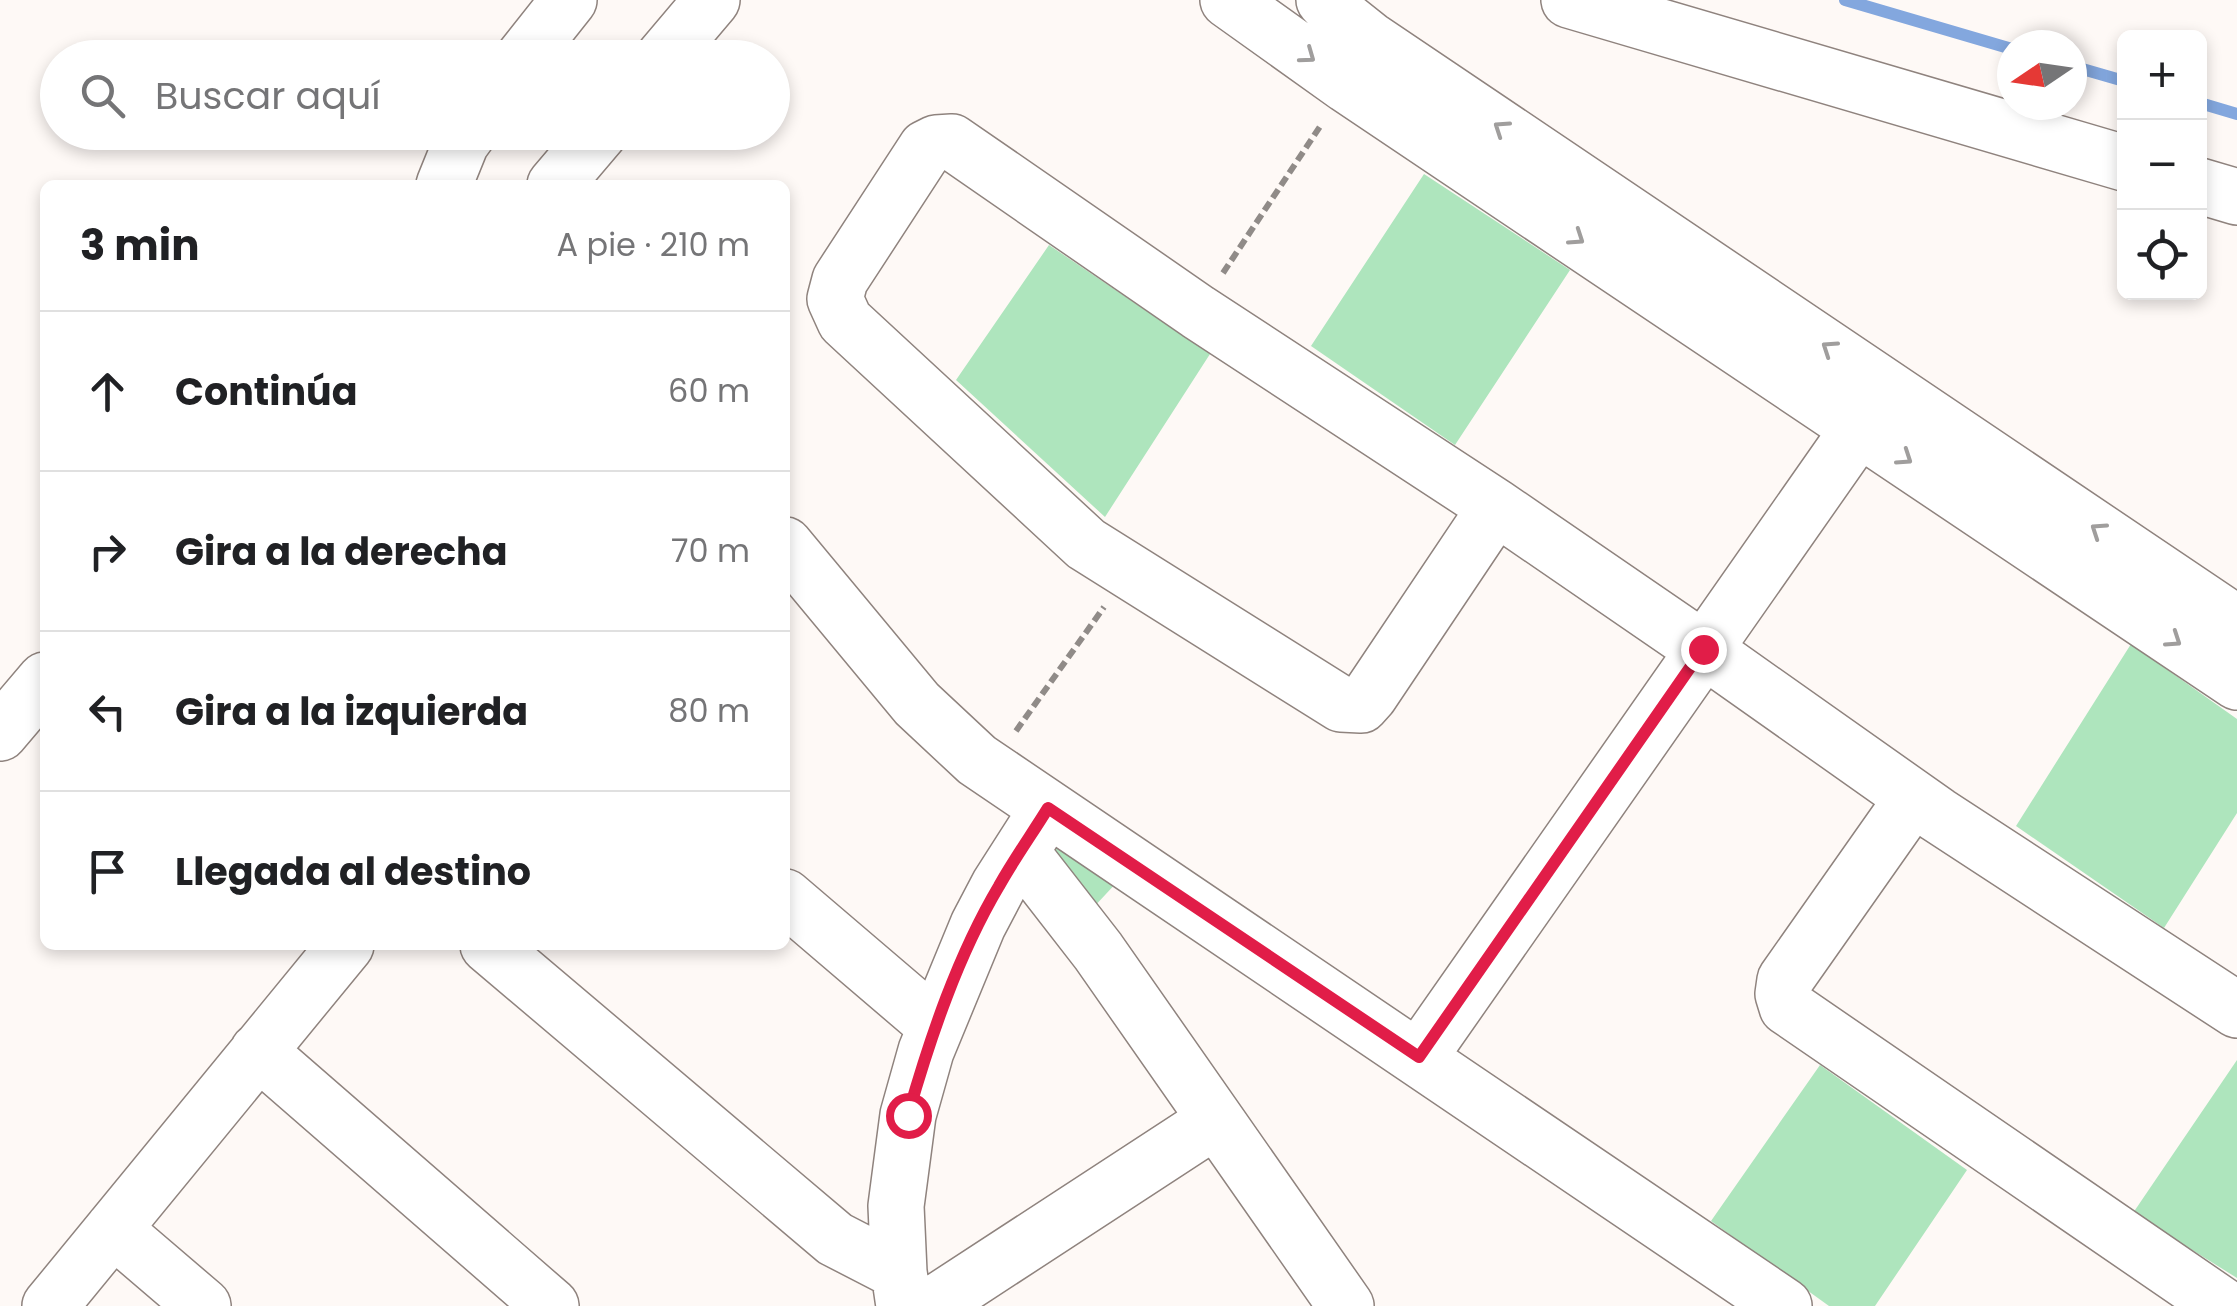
<!DOCTYPE html>
<html lang="es">
<head>
<meta charset="utf-8">
<style>
  :root { --surface:#fff; --page:#f2f2f2; --text:#202124; --muted:#757577; --line:#e0e0e0 }
  body { margin:0; font-family:Poppins,sans-serif; background:var(--page); color:var(--text) }
  .controls { position:absolute; right:30px; top:30px; display:grid; overflow:hidden; border-radius:15px; box-shadow:0 5px 15px #0003 }
  .controls button { width:90px; height:90px; display:grid; place-items:center; padding:0; border:0; border-bottom:2px solid var(--line); background:var(--surface); color:var(--text); font:50px sans-serif }
  .compass { position:absolute; left:1997px; top:30px; width:90px; height:90px; border-radius:50%; background:var(--surface); box-shadow:0 5px 15px #0003; rotate:257deg }
  .stop { position:absolute; width:30px; height:30px; margin:-22px; border:8px solid #e11d48; border-radius:50%; background:#fff }
  .stop.end { background:#e11d48; border-color:#fff; box-shadow:0 2px 10px #0008 }
  .list { margin:0; padding:0; list-style:none }
  h2 { display:flex; justify-content:space-between; align-items:center; height:130px; margin:0; padding:0 40px; font-size:42px }
  h2 small { font-size:32px; font-weight:400; color:var(--muted) }
  .list li { display:grid; grid-template-columns:65px 1fr auto; gap:30px; align-items:center; box-sizing:border-box; height:160px; padding:0 40px; border-top:2px solid var(--line) }
  .list b { display:block; font-size:38px; white-space:nowrap }
  .list em { font-size:32px; font-style:normal; color:var(--muted) }
  .icon { flex:none; width:55px; height:55px; fill:none; stroke:currentColor; stroke-width:2; stroke-linecap:round; stroke-linejoin:round }
  .map { position:relative; flex:none; width:2237px; height:1306px; overflow:hidden }
  .search { position:absolute; background:var(--surface); box-shadow:0 5px 15px #0003; left:40px; top:40px; width:750px; height:110px; display:flex; align-items:center; gap:25px; box-sizing:border-box; padding:0 35px; border-radius:55px; color:var(--muted); font-size:38px }
  .panel { position:absolute; background:var(--surface); box-shadow:0 5px 15px #0003; left:40px; top:180px; width:750px; height:770px; border-radius:15px }
  .map>svg:first-child { display:block }
  .grass { fill:url(#grass-tufts) }
  .green { fill:#aee5bd }
  .lines { fill:none; stroke-linecap:round; stroke-linejoin:round }
  .stream { stroke:#83a7de; stroke-width:12 }
  .minor-casing { stroke:#8f837e; stroke-width:58 }
  .path { stroke:#908b88; stroke-width:6; stroke-dasharray:10 5; stroke-linecap:butt }
  .minor { stroke:#fff; stroke-width:55 }
  .oneway { stroke:#a09e9d }
  .route { stroke:#e11d48; stroke-width:12 }
</style>
</head>
<body>
<div class="map">
<svg width="2237" height="1306" viewBox="0 0 2237 1306">
  <defs>
    <pattern id="grass-tufts" width="24" height="20" patternUnits="userSpaceOnUse" patternTransform="scale(2.5)"><rect width="24" height="20" fill="#aee5bd"/><path d="M3 7l-1-3M5 7V3M7 7l1-3M15 17l-1-3M17 17v-4M19 17l1-3" fill="none" stroke="#96c4a2"/></pattern>
  </defs>
  <rect width="100%" height="100%" fill="#fef9f6"/>
  <!-- grass -->
  <path class="grass" d="M1060 842 1119 880 1092 909 1047 845Z"/>
  <!-- green -->
  <path class="green" d="M1424 174 1570 270 1455 445 1311 346Z
    M1049 245 1210 354 1105 517 956 380Z
    M2131 644 2237 719V813L2164 928 2016 826Z
    M2237 1060V1278L2133 1213Z
    M1820 1065 1967 1170 1875 1306H1829L1711 1221Z"/>
  <g class="lines">
    <!-- stream -->
    <path class="stream" d="M1845 0 2012 49
      M2072 66 2124 81
      M2200 103 2237 114"/>
    <!-- minor casing -->
    <g class="minor-casing">
      <path id="minor" d="M1228 0 1347 85 2237 682
        M1324 0 1334 11 1369 39 2237 624
        M1569 0 2124 163
        M523 58 569 0
        M663 58 712 0
        M444 185 461 143 469 132
        M555 185 600 132
        M2200 186 2237 197
        M1496 507 1370 695 1361 705 1341 704 1086 544 845 321 835 299 840 280 926 148 936 143 952 142 1198 312 1496 507 1703 649 1938 815 2237 1010
        M785 545 917 704 977 760 1784 1306
        M0 733 45 680
        M1913 798 1785 980 1783 994 1787 1007 2223 1306
        M1021 852 1098 951 1346 1306
        M785 897 936 1026
        M488 945 835 1239 899 1272
        M258 1051 551 1306
        M1419 1057 1860 427
        M113 1229 203 1306
        M50 1306 346 945
        M904 1306 899 1272 896 1206 908 1115 926 1051 978 925 999 885 1038 824
        M931 1306 1216 1120"/>
    </g>
    <!-- path -->
    <path class="path" d="M1223 273 1321 125
      M1016 731 1104 607"/>
    <!-- minor -->
    <use href="#minor" class="minor"/>
  </g>
  <!-- one-way arrows -->
  <defs><path id="oneway-chevron" d="M-2-3.5L2.5 0L-2 3.5" fill="none" stroke-width="1.6" stroke-linecap="round" stroke-linejoin="round" transform="scale(2.5)"/></defs>
  <g class="oneway">
    <use href="#oneway-chevron" transform="translate(1308 56) rotate(36)"/>
    <use href="#oneway-chevron" transform="translate(1501 128) rotate(-146)"/>
    <use href="#oneway-chevron" transform="translate(1577 238) rotate(34)"/>
    <use href="#oneway-chevron" transform="translate(1829 348) rotate(-146)"/>
    <use href="#oneway-chevron" transform="translate(1905 458) rotate(34)"/>
    <use href="#oneway-chevron" transform="translate(2098 530) rotate(-146)"/>
    <use href="#oneway-chevron" transform="translate(2174 640) rotate(34)"/>
  </g>
  <g class="lines">
    <!-- route -->
    <path class="route" d="M908 1115C930 1038 958 955 999 886 1014 859 1032 834 1048 808L1419 1057 1703 649"/>
  </g>
</svg>
<div class="controls">
<button>+</button>
<button>−</button>
<button><svg class="icon" aria-label="locate" viewBox="0 0 24 24"><circle cx="12" cy="12" r="6"/><path d="M12 2v4M12 18v4M2 12h4M18 12h4"/></svg></button>
</div>
<svg class="compass" viewBox="-18 -18 36 36"><path d="M0-13l5 13h-10z" fill="#e53935"/><path d="M0 13l5-13h-10z" fill="#757577"/></svg>
<div class="stop" style="left:908px;top:1115px"></div>
<div class="stop end" style="left:1703px;top:649px"></div>
<div class="search"><svg class="icon" aria-label="search" viewBox="0 0 24 24"><circle cx="10" cy="10" r="6"/><path d="M15 15l6 6"/></svg>Buscar aquí</div>
<section class="panel">
<h2>3 min<small>A pie · 210 m</small></h2>
<ul class="list">
<li><svg class="icon" aria-label="ahead" viewBox="0 0 24 24"><path d="M12 20V5M6 11l6-6 6 6"/></svg><div><b>Continúa</b></div><em>60 m</em></li>
<li><svg class="icon" aria-label="right" viewBox="0 0 24 24"><path d="M7 20v-9h11M14 6l5 5-5 5"/></svg><div><b>Gira a la derecha</b></div><em>70 m</em></li>
<li><svg class="icon" aria-label="left" viewBox="0 0 24 24"><path d="M17 20v-9H6M10 6l-5 5 5 5"/></svg><div><b>Gira a la izquierda</b></div><em>80 m</em></li>
<li><svg class="icon" aria-label="arrive" viewBox="0 0 24 24"><path d="M6 21V4h12l-3 4 3 4H6"/></svg><div><b>Llegada al destino</b></div></li>
</ul>
</section>
</div>
</body>
</html>
